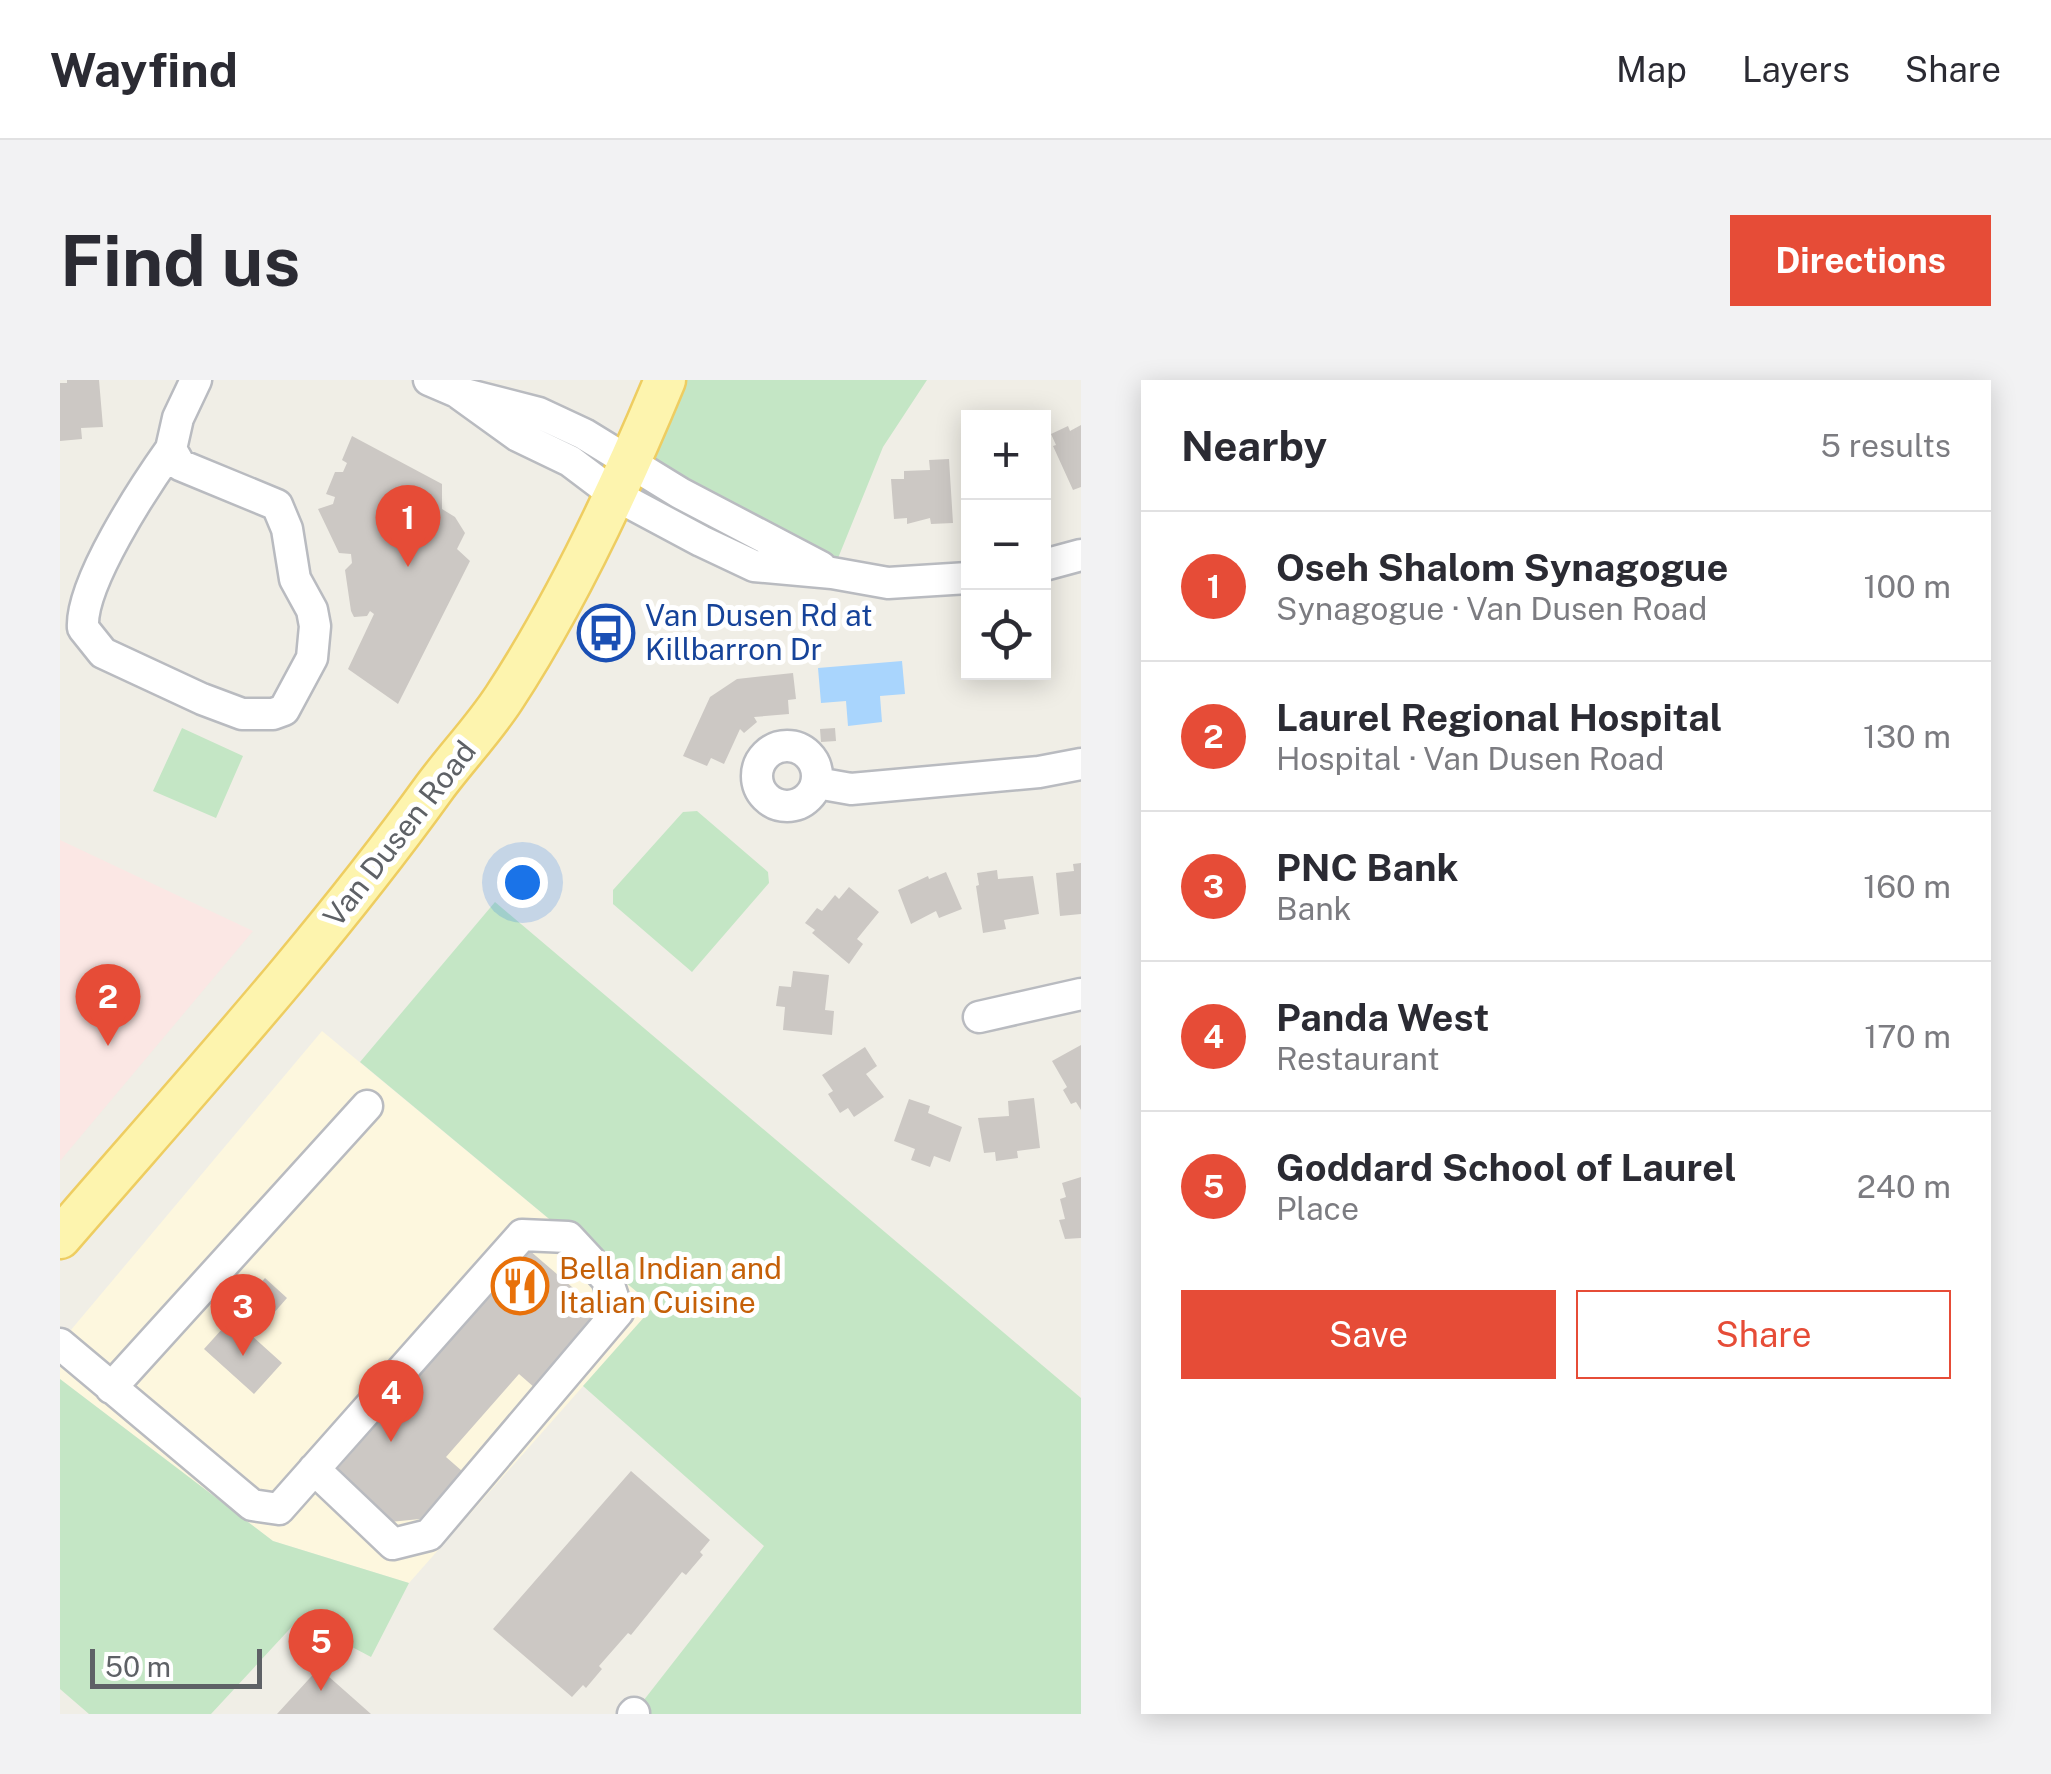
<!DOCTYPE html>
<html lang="en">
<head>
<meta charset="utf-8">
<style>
  :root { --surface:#fff; --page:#f2f2f3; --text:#2b2b33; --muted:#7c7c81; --line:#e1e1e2; --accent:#e64c37 }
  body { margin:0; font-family:"Public Sans",sans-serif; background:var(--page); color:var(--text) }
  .controls { position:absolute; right:30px; top:30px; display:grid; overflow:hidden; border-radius:0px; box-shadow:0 5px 25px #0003 }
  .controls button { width:90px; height:90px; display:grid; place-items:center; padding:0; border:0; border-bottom:2px solid var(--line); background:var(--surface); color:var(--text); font:50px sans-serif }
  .scale { position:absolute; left:30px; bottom:25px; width:172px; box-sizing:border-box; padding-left:10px; border:5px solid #5e6166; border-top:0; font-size:28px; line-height:35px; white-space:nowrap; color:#5e6166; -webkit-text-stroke:8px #fff; paint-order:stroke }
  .you { position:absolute; left:462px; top:502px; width:35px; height:35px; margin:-25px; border:8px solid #fff; border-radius:50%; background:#1a73e8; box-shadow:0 0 0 15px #1a73e833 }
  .badge { display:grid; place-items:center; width:65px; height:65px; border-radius:50%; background:var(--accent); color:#fff; font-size:32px; font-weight:700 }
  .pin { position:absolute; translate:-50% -82px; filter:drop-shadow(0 2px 5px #0008) }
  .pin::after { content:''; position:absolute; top:52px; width:35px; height:30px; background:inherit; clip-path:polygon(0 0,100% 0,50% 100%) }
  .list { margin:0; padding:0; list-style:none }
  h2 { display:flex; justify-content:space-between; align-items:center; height:130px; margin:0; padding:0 40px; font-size:42px }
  h2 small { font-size:32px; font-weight:400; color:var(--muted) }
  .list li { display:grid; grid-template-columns:65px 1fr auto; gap:30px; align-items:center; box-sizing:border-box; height:150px; padding:0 40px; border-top:2px solid var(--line) }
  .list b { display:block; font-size:38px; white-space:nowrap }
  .list p { margin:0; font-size:32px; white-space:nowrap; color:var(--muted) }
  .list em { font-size:32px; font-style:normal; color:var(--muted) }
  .actions { display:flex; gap:20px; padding:30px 40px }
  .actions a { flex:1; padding:22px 0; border:2px solid var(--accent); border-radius:0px; text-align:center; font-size:35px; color:var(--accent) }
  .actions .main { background:var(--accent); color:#fff }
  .icon { flex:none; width:55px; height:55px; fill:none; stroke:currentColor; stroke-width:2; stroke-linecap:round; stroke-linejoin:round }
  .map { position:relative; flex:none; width:1021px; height:1334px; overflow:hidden; border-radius:0px }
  header { display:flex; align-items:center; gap:60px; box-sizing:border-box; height:140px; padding:0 50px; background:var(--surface); border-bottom:2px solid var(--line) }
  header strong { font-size:48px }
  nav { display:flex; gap:55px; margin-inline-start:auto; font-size:35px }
  .intro { display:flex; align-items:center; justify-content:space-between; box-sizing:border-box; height:240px; padding:0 60px }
  h1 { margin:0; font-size:70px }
  .button { padding:25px 45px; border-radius:0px; background:var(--accent); color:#fff; font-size:35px; font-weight:700 }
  main { display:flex; gap:60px; padding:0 60px }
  aside { flex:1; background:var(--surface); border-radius:0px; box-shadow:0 5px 25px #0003 }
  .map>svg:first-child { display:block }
  .commercial { fill:#fdf7de }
  .medical { fill:#fbe7e4 }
  .green { fill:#c4e6c5 }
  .water { fill:#a9d5fd }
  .building { fill:#ccc8c4 }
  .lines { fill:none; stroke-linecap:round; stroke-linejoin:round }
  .minor-casing { stroke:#b9bbc0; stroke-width:35 }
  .major-casing { stroke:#eecd61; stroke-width:45 }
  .minor { stroke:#fff; stroke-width:30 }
  .major { stroke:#fdf4ae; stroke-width:40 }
  .labels { text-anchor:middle; stroke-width:10; stroke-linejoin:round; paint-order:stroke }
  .transit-label { font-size:30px; fill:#164399; stroke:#fff; text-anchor:start }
  .street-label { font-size:30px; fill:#5e6166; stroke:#fff }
  .food-label { font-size:30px; fill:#c56008; stroke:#fff; text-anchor:start }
</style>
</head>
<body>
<header>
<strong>Wayfind</strong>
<nav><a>Map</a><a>Layers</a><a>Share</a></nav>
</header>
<div class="intro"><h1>Find us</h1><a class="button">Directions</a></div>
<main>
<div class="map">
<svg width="1021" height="1334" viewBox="0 0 1021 1334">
  <rect width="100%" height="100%" fill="#f0eee6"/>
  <!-- commercial -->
  <path class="commercial" d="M262 651 594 926 349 1203 213 1161 0 999V963Z"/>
  <!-- medical -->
  <path class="medical" d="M0 460 193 551 0 781Z"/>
  <!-- green -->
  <path class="green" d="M605 0H867L823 67 772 193 571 82Z
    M122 348 183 376 156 438 93 411Z
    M637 431 708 492 709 503 632 592 553 524V510L623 432Z
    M435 522 1021 1018V1334H573L704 1166 523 1006 594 926 300 682Z
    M0 999 213 1161 349 1203 311 1277 239 1239 151 1334H29L0 1309Z"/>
  <!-- water -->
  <path class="water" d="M842 281 845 314 820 316 822 342 788 346 786 321 761 323 758 288Z"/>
  <!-- building -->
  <path class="building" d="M7 0H39L43 47 21 48 22 59 0 61V3H7Z
    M1021 45V107L1013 110 993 66 996 65 991 54 1008 46 1010 51Z
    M292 56 382 104V129L395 137 405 153 397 169 410 181 338 324 288 289 314 234 310 231 307 236 294 237 291 231 285 190 292 183 291 174 279 173 258 129 273 124 275 117 266 114 275 92H283L287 83 282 80Z
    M889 79 893 143 871 144 870 138 847 144V138L834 139 831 99H844V91L870 90 869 80Z
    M733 293 736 319 728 320 729 334 694 337 697 342 684 353 680 349 664 384 651 378 647 386 623 376 650 317 677 299Z
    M775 348 776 361 761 362 760 349Z
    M1021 483V534L1000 536 996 493 1014 491 1013 484Z
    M937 490 938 499 973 496 979 534 944 540 946 549 923 553 916 506 919 505 917 493Z
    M886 492 902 529 879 538 876 531 851 544 838 510 868 496 869 499Z
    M789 507 819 532 797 559 803 564 789 584 752 553 755 550 745 543 757 528 762 531 775 515 779 519Z
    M733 591 769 595 765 630 774 631 772 655 723 650 725 627 716 626 719 606 731 607Z
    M1021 665V730L1016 722 1011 724 1003 710 1007 707 992 681Z
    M805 667 817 686 806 694 824 717 794 737 788 728 780 733 768 714 773 711 762 695Z
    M974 718 980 768 957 771 958 778 936 781 935 772 924 773 918 738 949 736 948 721Z
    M849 719 870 726 868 733 902 747 890 782 874 776 870 787 851 780 855 769 834 761Z
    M1021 797V858L1005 859 999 840 1005 839 1000 819 1006 817 1002 803Z
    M469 870 541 932 475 1008 459 994 386 1077 402 1091 360 1139 330 1142 274 1093Z
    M205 898 227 918 198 951 176 931Z
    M172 938 222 983 194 1014 144 969Z
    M571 1091 650 1160 640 1172 643 1175 626 1195 622 1192 571 1255 568 1253 539 1286 542 1289 526 1308 523 1305 512 1317 433 1249Z
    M259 1288 311 1334H217Z"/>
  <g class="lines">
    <!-- minor casing -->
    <g class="minor-casing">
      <path id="minor" d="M369 0 397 12 479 33 524 54 620 113 761 187
        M397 12 458 56 510 81 555 115 641 161 694 186 772 193 828 203 908 198
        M111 69 120 85 217 125 227 149 235 199 252 230 255 246 252 278 224 330 213 334H182L142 319 43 273 23 248C20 204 84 107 111 69Z
        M111 69 118 38 136 0
        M984 185 1021 175
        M697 396a30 30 0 1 1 60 0a30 30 0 1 1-60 0Z
        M757 403 791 409 979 392 1021 384
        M919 637 1021 614
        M0 964 192 1125 219 1129 462 855 508 857 547 899 558 932 369 1155 333 1164 254 1089
        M51 1008 307 726
        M573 1334 574 1333"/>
    </g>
    <!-- major casing -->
    <g class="major-casing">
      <path id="major" d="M0 858C128 710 260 566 374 408 396 378 423 350 444 318 507 222 561 106 605 0"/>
    </g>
    <!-- minor -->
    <use href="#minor" class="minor"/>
    <!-- major -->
    <use href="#major" class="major"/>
  </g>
  <!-- icons -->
  <defs>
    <g id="bus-ring" transform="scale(2.875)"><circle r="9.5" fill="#fff" stroke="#1a4fb4" stroke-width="1.5"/><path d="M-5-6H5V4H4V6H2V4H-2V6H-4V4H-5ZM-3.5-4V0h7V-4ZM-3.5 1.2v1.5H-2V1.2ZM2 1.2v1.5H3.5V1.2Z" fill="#1a4fb4"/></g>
    <g id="restaurant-ring" transform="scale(2.875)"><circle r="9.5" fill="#fff" stroke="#e8710a" stroke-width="1.5"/><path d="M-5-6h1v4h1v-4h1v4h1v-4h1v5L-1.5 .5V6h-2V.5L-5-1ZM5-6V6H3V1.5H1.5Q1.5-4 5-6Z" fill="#e8710a"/></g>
  </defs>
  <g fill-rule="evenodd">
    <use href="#bus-ring" x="546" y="253"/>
    <use href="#restaurant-ring" x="460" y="906"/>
  </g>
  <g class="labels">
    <!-- transit labels -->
    <g class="transit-label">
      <text x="585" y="246">Van Dusen Rd at<tspan x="585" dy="34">Killbarron Dr</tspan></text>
    </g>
    <!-- street labels -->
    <g class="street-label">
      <text transform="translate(340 454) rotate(-52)" y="10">Van Dusen Road</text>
    </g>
    <!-- food labels -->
    <g class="food-label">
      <text x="499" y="899">Bella Indian and<tspan x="499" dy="34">Italian Cuisine</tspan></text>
    </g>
  </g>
</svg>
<div class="controls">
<button>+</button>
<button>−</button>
<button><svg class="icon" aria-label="locate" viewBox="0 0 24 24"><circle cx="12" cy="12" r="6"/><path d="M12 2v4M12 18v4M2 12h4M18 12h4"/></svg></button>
</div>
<div class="scale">50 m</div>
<div class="you"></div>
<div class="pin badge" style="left:348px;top:187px">1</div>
<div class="pin badge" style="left:48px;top:666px">2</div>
<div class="pin badge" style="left:183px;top:976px">3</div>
<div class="pin badge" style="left:331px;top:1062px">4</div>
<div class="pin badge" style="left:261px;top:1311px">5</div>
</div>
<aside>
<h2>Nearby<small>5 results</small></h2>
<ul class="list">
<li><span class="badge">1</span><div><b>Oseh Shalom Synagogue</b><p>Synagogue · Van Dusen Road</p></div><em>100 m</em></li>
<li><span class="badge">2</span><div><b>Laurel Regional Hospital</b><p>Hospital · Van Dusen Road</p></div><em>130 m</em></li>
<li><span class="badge">3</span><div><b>PNC Bank</b><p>Bank</p></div><em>160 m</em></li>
<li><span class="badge">4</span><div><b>Panda West</b><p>Restaurant</p></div><em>170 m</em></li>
<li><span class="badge">5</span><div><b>Goddard School of Laurel</b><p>Place</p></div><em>240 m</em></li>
</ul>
<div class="actions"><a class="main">Save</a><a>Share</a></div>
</aside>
</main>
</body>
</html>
